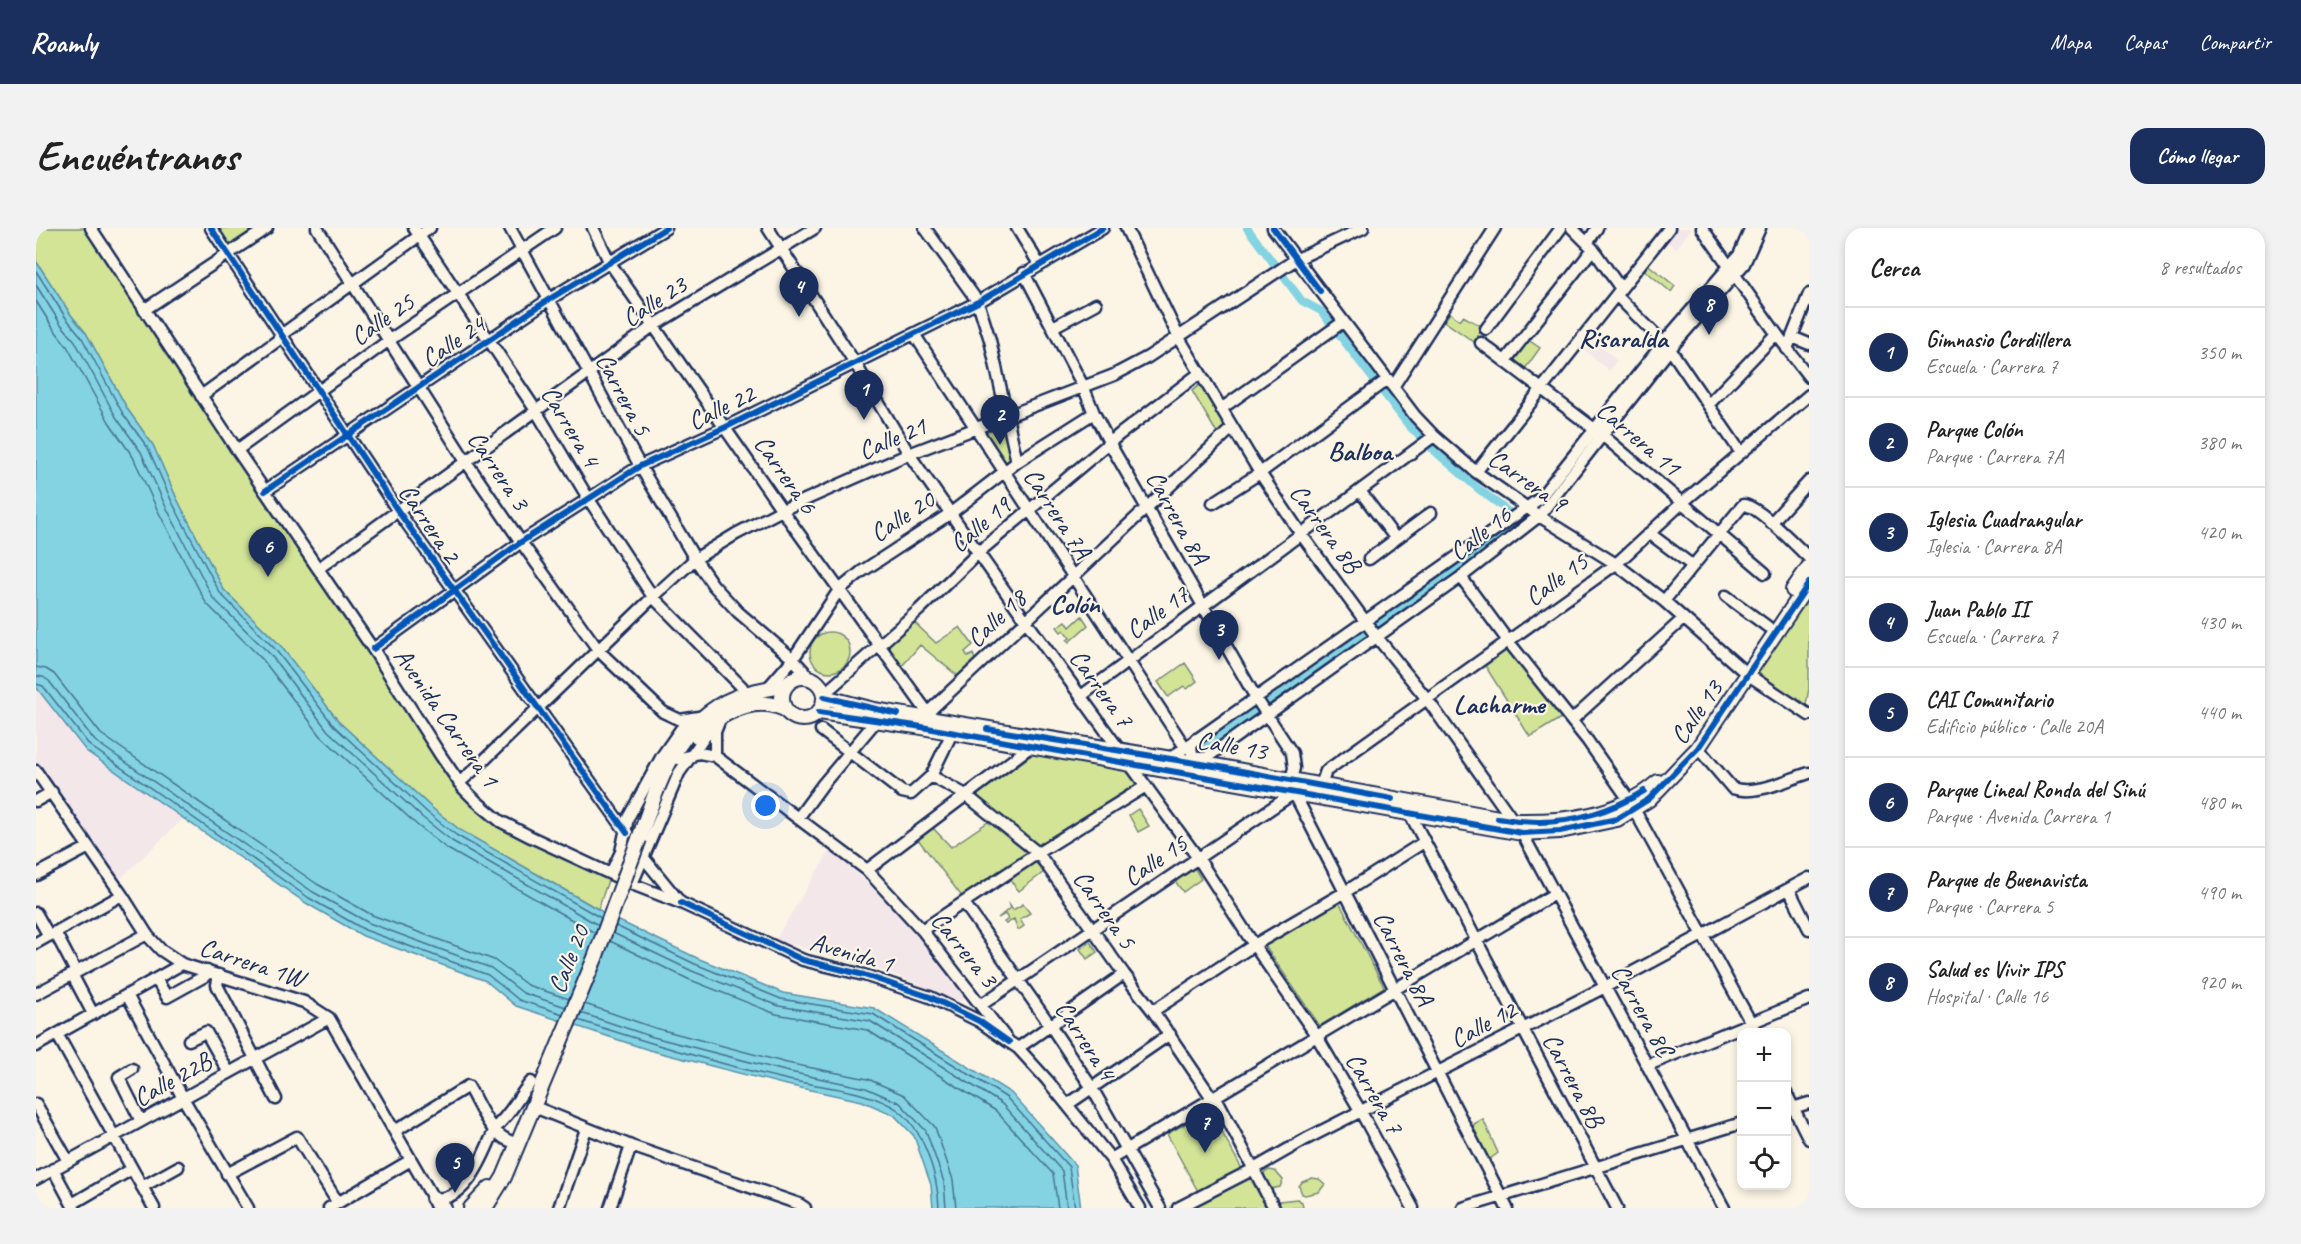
<!DOCTYPE html>
<html lang="es">
<head>
<meta charset="utf-8">
<style>
  :root { --surface:#fff; --page:#f2f2f2; --text:#222; --muted:#767676; --line:#e0e0e0; --accent:#1b2f5e }
  body { margin:0; font-family:Caveat,sans-serif; background:var(--page); color:var(--text) }
  .controls { position:absolute; right:18px; bottom:18px; display:grid; overflow:hidden; border-radius:12px; box-shadow:0 3px 9px #0003 }
  .controls button { width:54px; height:54px; display:grid; place-items:center; padding:0; border:0; border-bottom:2px solid var(--line); background:var(--surface); color:var(--text); font:30px sans-serif }
  .you { position:absolute; left:730px; top:578px; width:21px; height:21px; margin:-15px; border:4px solid #fff; border-radius:50%; background:#1a73e8; box-shadow:0 0 0 9px #1a73e833 }
  .badge { display:grid; place-items:center; width:39px; height:39px; border-radius:50%; background:var(--accent); color:#fff; font-size:20px; font-weight:700 }
  .pin { position:absolute; translate:-50% -50px; filter:drop-shadow(0 2px 3px #0008) }
  .pin::after { content:''; position:absolute; top:32px; width:21px; height:18px; background:inherit; clip-path:polygon(0 0,100% 0,50% 100%) }
  .list { margin:0; padding:0; list-style:none }
  h2 { display:flex; justify-content:space-between; align-items:center; height:78px; margin:0; padding:0 24px; font-size:26px }
  h2 small { font-size:20px; font-weight:400; color:var(--muted) }
  .list li { display:grid; grid-template-columns:39px 1fr auto; gap:18px; align-items:center; box-sizing:border-box; height:90px; padding:0 24px; border-top:2px solid var(--line) }
  .list b { display:block; font-size:22px; white-space:nowrap }
  .list p { margin:0; font-size:20px; white-space:nowrap; color:var(--muted) }
  .list em { font-size:20px; font-style:normal; color:var(--muted) }
  .icon { flex:none; width:33px; height:33px; fill:none; stroke:currentColor; stroke-width:2; stroke-linecap:round; stroke-linejoin:round }
  .map { position:relative; flex:none; width:1773px; height:980px; overflow:hidden; border-radius:18px }
  header { display:flex; align-items:center; gap:36px; box-sizing:border-box; height:84px; padding:0 30px; background:var(--accent); color:#fff }
  header strong { font-size:28px }
  nav { display:flex; gap:33px; margin-inline-start:auto; font-size:21px }
  .intro { display:flex; align-items:center; justify-content:space-between; box-sizing:border-box; height:144px; padding:0 36px }
  h1 { margin:0; font-size:42px }
  .button { padding:15px 27px; border-radius:18px; background:var(--accent); color:#fff; font-size:21px; font-weight:700 }
  main { display:flex; gap:36px; padding:0 36px }
  aside { flex:1; background:var(--surface); border-radius:18px; box-shadow:0 3px 9px #0003 }
  .map>svg:first-child { display:block }
  .built { fill:#f4e7ea }
  .green { fill:#d3e497; stroke:#778a7a; stroke-width:1.5 }
  .water { fill:#84d3e2; stroke:#5a91ad; stroke-width:1.5 }
  .lines { fill:none; stroke-linecap:round; stroke-linejoin:round }
  .shore { stroke:#457193; stroke-width:1.5 }
  .canal { stroke:#84d3e2; stroke-width:8 }
  .minor-casing { stroke:#1b2f5e; stroke-width:15 }
  .major-casing { stroke:#1b2f5e; stroke-width:18 }
  .minor { stroke:#fcf5e5; stroke-width:10 }
  .major { stroke:#fcf5e5; stroke-width:14 }
  .major-bridge-casing { stroke:#1b2f5e; stroke-width:18; stroke-linecap:butt }
  .major-bridge { stroke:#fcf5e5; stroke-width:14 }
  .cycleway-casing { stroke:#fcf5e5; stroke-width:10 }
  .cycleway { stroke:#0057b8; stroke-width:6 }
  .labels { text-anchor:middle; stroke-width:4.5; stroke-linejoin:round; paint-order:stroke }
  .street-label { font-size:26px; fill:#1b2f5e; stroke:#fcf5e5 }
  .neighbourhood-label { font-size:27px; font-weight:bold; fill:#1b2f5e; stroke:#fcf5e5 }
</style>
</head>
<body>
<header>
<strong>Roamly</strong>
<nav><a>Mapa</a><a>Capas</a><a>Compartir</a></nav>
</header>
<div class="intro"><h1>Encuéntranos</h1><a class="button">Cómo llegar</a></div>
<main>
<div class="map">
<svg width="1773" height="980" viewBox="0 0 1773 980">
  <rect width="100%" height="100%" fill="#fcf5e5"/>
  <filter id="ink" filterUnits="userSpaceOnUse"><feTurbulence type="fractalNoise" baseFrequency=".0167" numOctaves="2"/><feDisplacementMap in="SourceGraphic" scale="12" xChannelSelector="R" yChannelSelector="G"/><feConvolveMatrix kernelMatrix="1 2 1 2 8 2 1 2 1" color-interpolation-filters="sRGB"/></filter>
  <g filter="url(#ink)">
    <!-- built -->
    <path class="built" d="M1638 0H1656L1640 21 1629 12Z
      M1555 108 1581 133 1573 143 1546 120Z
      M0 459 50 523 147 591 84 651 0 536Z
      M794 622 828 652 868 692 930 769 924 774 854 745 739 712Z"/>
    <!-- green -->
    <path class="green" d="M0 0H49L424 563C465 607 520 625 574 647L562 681 424 602 396 580 303 494 244 417 188 362 141 271 117 217 92 182 50 105 35 87 0 33Z
      M178 0H222L191 20Z
      M1610 35 1639 58 1635 64 1606 40Z
      M1414 85 1424 92 1427 88 1447 99 1438 114 1408 93Z
      M1488 109 1504 120 1489 141 1473 129Z
      M1167 154 1192 198 1182 207 1156 163Z
      M968 192 979 233 967 241 943 201Z
      M1773 359V461L1769 481 1714 443Z
      M1046 388 1052 397 1033 414 1031 412 1034 410 1028 402 1025 404 1021 399 1030 393 1034 399Z
      M877 393 900 415 924 399 937 417 929 424 932 429 937 426 940 434 924 450 884 417 866 438 850 416Z
      M774 424a20 20 0 1 1 40 0a20 20 0 1 1-40 0Z
      M1472 417 1528 488 1494 509 1448 436Z
      M1149 435 1161 453 1151 461 1148 458 1132 469 1122 454Z
      M997 526 1094 543 1102 555 999 619 938 569Z
      M1102 581 1113 598 1102 604 1093 587Z
      M955 592 992 626 936 662 927 670 881 610 897 600 915 619Z
      M998 633 1008 644 983 663 973 651Z
      M1158 639 1165 651 1147 664 1139 653Z
      M1303 674 1348 759 1284 798 1229 718Z
      M972 675 977 682 987 676 994 685 984 691 988 698 982 702 978 691 970 696 968 694 972 691 969 686 962 690 974 680Z
      M1054 714 1061 724 1051 731 1044 721Z
      M1174 882 1207 943 1164 967 1131 906Z
      M1447 891 1462 925 1454 931 1436 909 1438 896Z
      M1233 942 1239 943 1247 952 1244 959 1234 961 1223 948Z
      M1216 946 1235 980H1157Z
      M1276 950 1283 951 1289 956 1283 964 1269 967 1266 966 1263 958 1266 954Z
      M1261 971 1266 974 1267 980H1242L1241 978 1243 973Z"/>
    <!-- water -->
    <path class="water" d="M0 33 35 87 50 105 92 182 117 217 141 271 188 362 244 417 303 494 396 580 424 602 579 691 661 730 747 765 838 780 975 865 1039 937 1045 980H897L895 957 878 908 858 887 826 873 746 856 613 822 480 778 450 753 327 708 270 675 50 523 0 459Z"/>
    <g class="lines">
      <!-- shore -->
      <path class="shore" d="M0 43 30 90 45 108 87 186 112 220 136 274 184 365 239 421 298 498 392 585 420 607 565 690
        M0 57 24 95 39 113 80 189 105 224 129 277 177 370 234 426 292 503 387 590 416 613 562 697
        M0 73 17 100 31 118 73 194 97 229 121 281 170 375 227 432 285 508 381 597 410 620 559 705
        M0 439 10 441 18 446 65 506 281 656 336 687 458 732 491 757 533 771
        M0 448 7 449 13 453 59 513 277 664 333 695 455 740 487 765 530 779
        M0 456 7 458 54 518 273 670 329 702 452 747 483 772 527 786
        M580 698 659 736 745 771 837 786 971 870 1033 939 1039 980
        M577 705 656 743 743 778 834 793 966 876 1026 943 1031 980
        M574 713 652 751 740 786 831 802 960 883 1017 946 1022 980
        M549 776 619 800 751 835 832 851 868 867 899 899 917 952 920 980
        M545 785 617 809 749 843 830 860 864 875 890 903 908 954 910 980
        M542 792C610 814 679 835 748 851 783 859 832 861 862 882 888 901 902 949 903 980"/>
      <!-- canal -->
      <path class="canal" d="M1159 527 1487 295 1440 259 1395 220 1373 198 1285 83 1266 73 1211 0"/>
      <!-- minor casing -->
      <g class="minor-casing">
        <path id="minor" d="M55 0 203 225 337 421 405 528 427 560 440 573 464 593 495 609 596 656 645 675 767 732 828 747 894 769 943 793 973 814
          M175 0 362 283 591 605
          M281 0 429 232 485 314 563 423 627 484 644 492 669 488
          M378 0 499 181 552 270 617 369 706 459 709 466
          M474 0 604 238 659 331 677 357 702 384 757 431 774 450
          M557 0 574 35 746 282 892 485
          M732 0 819 135 873 226 990 393 1162 630 1218 717 1280 807 1325 884 1377 980
          M889 0 942 74 954 112 981 234
          M981 0 1003 36
          M1090 0 1142 108 1224 245 1265 306 1340 408 1391 471 1486 605 1688 980
          M1237 0 1379 188 1398 208 1440 244 1503 288 1580 336 1628 373 1711 446 1773 487
          M1536 0 1557 21 1585 61
          M1666 0C1702 50 1735 101 1773 149
          M1552 14 1561 0
          M988 45 1047 158 1058 185 1074 216 1220 470 1256 525 1258 540 1255 552
          M1581 68 1634 121 1705 225
          M108 82 231 0
          M1017 99 1060 76
          M1450 101 1525 0
          M878 106 1149 519
          M1756 109 1773 116
          M1445 115 1565 206 1729 345
          M1751 121 1773 66
          M1469 133 1557 21
          M1357 159 1459 0
          M165 168 241 113 245 107 394 0
          M1672 177 1740 106
          M1185 181 1307 94
          M201 222 352 113 519 0
          M1440 244 1633 0
          M229 263 512 72 630 0
          M1324 263 1360 311
          M1177 275 1224 245 1352 151
          M1735 295 1773 253
          M1613 305 1657 338
          M1333 331 1395 285
          M283 340 617 98 779 0
          M1425 349 1472 413 1551 512 1593 572
          M1690 368 1732 399
          M1628 373 1707 277C1721 276 1761 319 1773 330
          M337 421 485 314 604 238 690 199 942 74 1067 0
          M730 462 757 431 803 362 825 344 915 285 981 234 1058 185
          M788 466 883 382 943 324 1084 206 1164 145
          M1045 468 1398 208
          M887 489 1196 200
          M1536 492 1647 391
          M785 502 866 564 875 566 895 548 916 505
          M1160 511 1155 517 1156 526 1161 530H1170L1425 349 1503 288 1634 121 1708 36 1724 0
          M1662 520 1696 560C1720 568 1750 552 1773 545
          M679 528V504L685 489
          M642 531 663 525 679 528 831 642 886 702 973 814 982 820 1011 852 1075 931 1104 980
          M1133 531 1503 271 1628 114 1703 27 1715 0
          M0 543 86 667 112 708 125 722 146 736 268 774 293 790 397 970 399 977
          M895 548 930 567 1002 625 1088 746 1117 783 1176 870 1182 873 1238 980
          M423 555 440 540 617 369 659 331 700 306 746 282 873 226 1078 147 1112 129 1259 32 1327 0
          M1285 557 1290 543 1580 336 1646 275 1773 167
          M0 573 16 564
          M1598 581 1720 804
          M1373 584 1581 980
          M762 590 787 556 840 493
          M607 629 643 673
          M831 642 994 519
          M575 645 585 624 592 590 626 528 645 501 658 492
          M0 647 53 619
          M596 656 643 545 673 503
          M1753 661 1773 701
          M928 675 1014 797 1056 860 1124 980
          M0 685 13 708
          M886 702 1002 625 1110 558
          M19 704 40 744
          M0 715 86 667
          M36 746 57 786
          M183 747 181 757 240 871
          M120 751 131 769 169 748 171 743
          M0 766 111 706
          M91 767 147 870 212 980
          M945 777 1258 565 1471 980
          M1117 783 1218 717 1309 664 1388 614
          M21 806 118 980
          M153 812 170 804 193 845
          M0 818 146 736
          M982 820 1088 746
          M1612 837 1773 771
          M96 841 83 849 105 893
          M1750 865 1773 911
          M0 876 32 933
          M1031 877 1134 806
          M496 878 595 918 763 976 769 980
          M1750 882 1773 875
          M457 901C474 888 481 870 495 854
          M359 903 432 858C445 880 455 912 482 915
          M1075 931 1518 666
          M17 941 38 980
          M191 946 261 909 302 975
          M0 951 293 790
          M106 959 142 939
          M397 970C431 975 447 927 458 903
          M36 976 96 941
          M293 980 375 932
          M523 980 550 901
          M574 980 595 918
          M1142 980 1216 942 1270 911 1569 759 1773 650
          M1427 980 1706 895"/>
      </g>
      <!-- major casing -->
      <g class="major-casing">
        <path id="major" d="M1757 362 1773 339
          M746 470a21 21 0 1 1 42 0a21 21 0 1 1-42 0Z
          M788 469 838 482 1184 539 1479 593C1530 594 1581 589 1622 554
          M783 484 880 498 1486 605 1524 603 1581 591 1613 571 1662 520 1773 355
          M661 508C676 491 707 473 731 476 737 476 743 479 749 481
          M603 611C624 552 642 486 710 466 723 462 737 460 750 457
          M397 970 408 980
          M435 980 454 960
          M449 980 468 949 559 730"/>
      </g>
      <!-- minor -->
      <use href="#minor" class="minor"/>
      <!-- major -->
      <use href="#major" class="major"/>
      <!-- major-bridge casing -->
      <g class="major-bridge-casing">
        <path id="major-bridge" d="M559 730 603 611"/>
      </g>
      <!-- major-bridge -->
      <use href="#major-bridge" class="major-bridge"/>
      <!-- cycleway casing -->
      <g class="cycleway-casing">
        <path id="cycleway" d="M175 0 362 283 591 605
          M1237 0 1284 63
          M229 263 512 72 630 0
          M337 421 485 314 604 238 690 199 942 74 1067 0
          M788 469 862 486
          M783 484 880 498 1486 605 1524 603 1581 591 1613 571 1662 520 1773 355
          M951 501 1184 539 1356 571
          M1462 590C1514 600 1564 590 1608 563
          M645 675 767 732 828 747 894 769 943 793 973 814"/>
      </g>
      <!-- cycleway -->
      <use href="#cycleway" class="cycleway"/>
    </g>
  </g>
  <g class="labels">
    <!-- street labels -->
    <g class="street-label">
      <text transform="translate(618 73) rotate(-33)" y="9">Calle 23</text>
      <text transform="translate(346 91) rotate(-35)" y="9">Calle 25</text>
      <text transform="translate(417 113) rotate(-34)" y="9">Calle 24</text>
      <text transform="translate(588 166) rotate(62)" y="9">Carrera 5</text>
      <text transform="translate(685 179) rotate(-26)" y="9">Calle 22</text>
      <text transform="translate(535 198) rotate(59)" y="9">Carrera 4</text>
      <text transform="translate(856 210) rotate(-23)" y="9">Calle 21</text>
      <text transform="translate(1603 210) rotate(40)" y="9">Carrera 11</text>
      <text transform="translate(463 242) rotate(56)" y="9">Carrera 3</text>
      <text transform="translate(750 246) rotate(55)" y="9">Carrera 6</text>
      <text transform="translate(1492 252) rotate(35)" y="9">Carrera 9</text>
      <text transform="translate(1022 285) rotate(57)" y="9">Carrera 7A</text>
      <text transform="translate(866 288) rotate(-33)" y="9">Calle 20</text>
      <text transform="translate(1142 289) rotate(61)" y="9">Carrera 8A</text>
      <text transform="translate(394 295) rotate(56)" y="9">Carrera 2</text>
      <text transform="translate(944 296) rotate(-40)" y="9">Calle 19</text>
      <text transform="translate(1290 300) rotate(54)" y="9">Carrera 8B</text>
      <text transform="translate(1444 305) rotate(-38)" y="9">Calle 16</text>
      <text transform="translate(1520 351) rotate(-36)" y="9">Calle 15</text>
      <text transform="translate(1121 384) rotate(-36)" y="9">Calle 17</text>
      <text transform="translate(960 390) rotate(-43)" y="9">Calle 18</text>
      <text transform="translate(1066 460) rotate(54)" y="9">Carrera 7</text>
      <text transform="translate(1660 484) rotate(-55)" y="9">Calle 13</text>
      <text transform="translate(411 489) rotate(55)" y="9">Avenida Carrera 1</text>
      <text transform="translate(1196 517) rotate(10)" y="9">Calle 13</text>
      <text transform="translate(1119 632) rotate(-34)" y="9">Calle 15</text>
      <text transform="translate(1069 681) rotate(55)" y="9">Carrera 5</text>
      <text transform="translate(929 721) rotate(51)" y="9">Carrera 3</text>
      <text transform="translate(816 724) rotate(16)" y="9">Avenida 1</text>
      <text transform="translate(1368 730) rotate(63)" y="9">Carrera 8A</text>
      <text transform="translate(532 731) rotate(-68)" y="9">Calle 20</text>
      <text transform="translate(216 734) rotate(18)" y="9">Carrera 1W</text>
      <text transform="translate(1607 782) rotate(61)" y="9">Carrera 8C</text>
      <text transform="translate(1447 796) rotate(-28)" y="9">Calle 12</text>
      <text transform="translate(1050 812) rotate(57)" y="9">Carrera 4</text>
      <text transform="translate(136 851) rotate(-29)" y="9">Calle 22B</text>
      <text transform="translate(1538 852) rotate(62)" y="9">Carrera 8B</text>
      <text transform="translate(1339 865) rotate(60)" y="9">Carrera 7</text>
    </g>
    <!-- neighbourhood labels -->
    <g class="neighbourhood-label">
      <text x="1587" y="119">Risaralda</text>
      <text x="1324" y="232">Balboa</text>
      <text x="1039" y="385">Colón</text>
      <text x="1463" y="485">Lacharme</text>
    </g>
  </g>
</svg>
<div class="controls">
<button>+</button>
<button>−</button>
<button><svg class="icon" aria-label="locate" viewBox="0 0 24 24"><circle cx="12" cy="12" r="6"/><path d="M12 2v4M12 18v4M2 12h4M18 12h4"/></svg></button>
</div>
<div class="you"></div>
<div class="pin badge" style="left:828px;top:192px">1</div>
<div class="pin badge" style="left:964px;top:217px">2</div>
<div class="pin badge" style="left:1183px;top:432px">3</div>
<div class="pin badge" style="left:763px;top:89px">4</div>
<div class="pin badge" style="left:419px;top:965px">5</div>
<div class="pin badge" style="left:232px;top:349px">6</div>
<div class="pin badge" style="left:1169px;top:925px">7</div>
<div class="pin badge" style="left:1673px;top:107px">8</div>
</div>
<aside>
<h2>Cerca<small>8 resultados</small></h2>
<ul class="list">
<li><span class="badge">1</span><div><b>Gimnasio Cordillera</b><p>Escuela · Carrera 7</p></div><em>350 m</em></li>
<li><span class="badge">2</span><div><b>Parque Colón</b><p>Parque · Carrera 7A</p></div><em>380 m</em></li>
<li><span class="badge">3</span><div><b>Iglesia Cuadrangular</b><p>Iglesia · Carrera 8A</p></div><em>420 m</em></li>
<li><span class="badge">4</span><div><b>Juan Pablo II</b><p>Escuela · Carrera 7</p></div><em>430 m</em></li>
<li><span class="badge">5</span><div><b>CAI Comunitario</b><p>Edificio público · Calle 20A</p></div><em>440 m</em></li>
<li><span class="badge">6</span><div><b>Parque Lineal Ronda del Sinú</b><p>Parque · Avenida Carrera 1</p></div><em>480 m</em></li>
<li><span class="badge">7</span><div><b>Parque de Buenavista</b><p>Parque · Carrera 5</p></div><em>490 m</em></li>
<li><span class="badge">8</span><div><b>Salud es Vivir IPS</b><p>Hospital · Calle 16</p></div><em>920 m</em></li>
</ul>
</aside>
</main>
</body>
</html>
